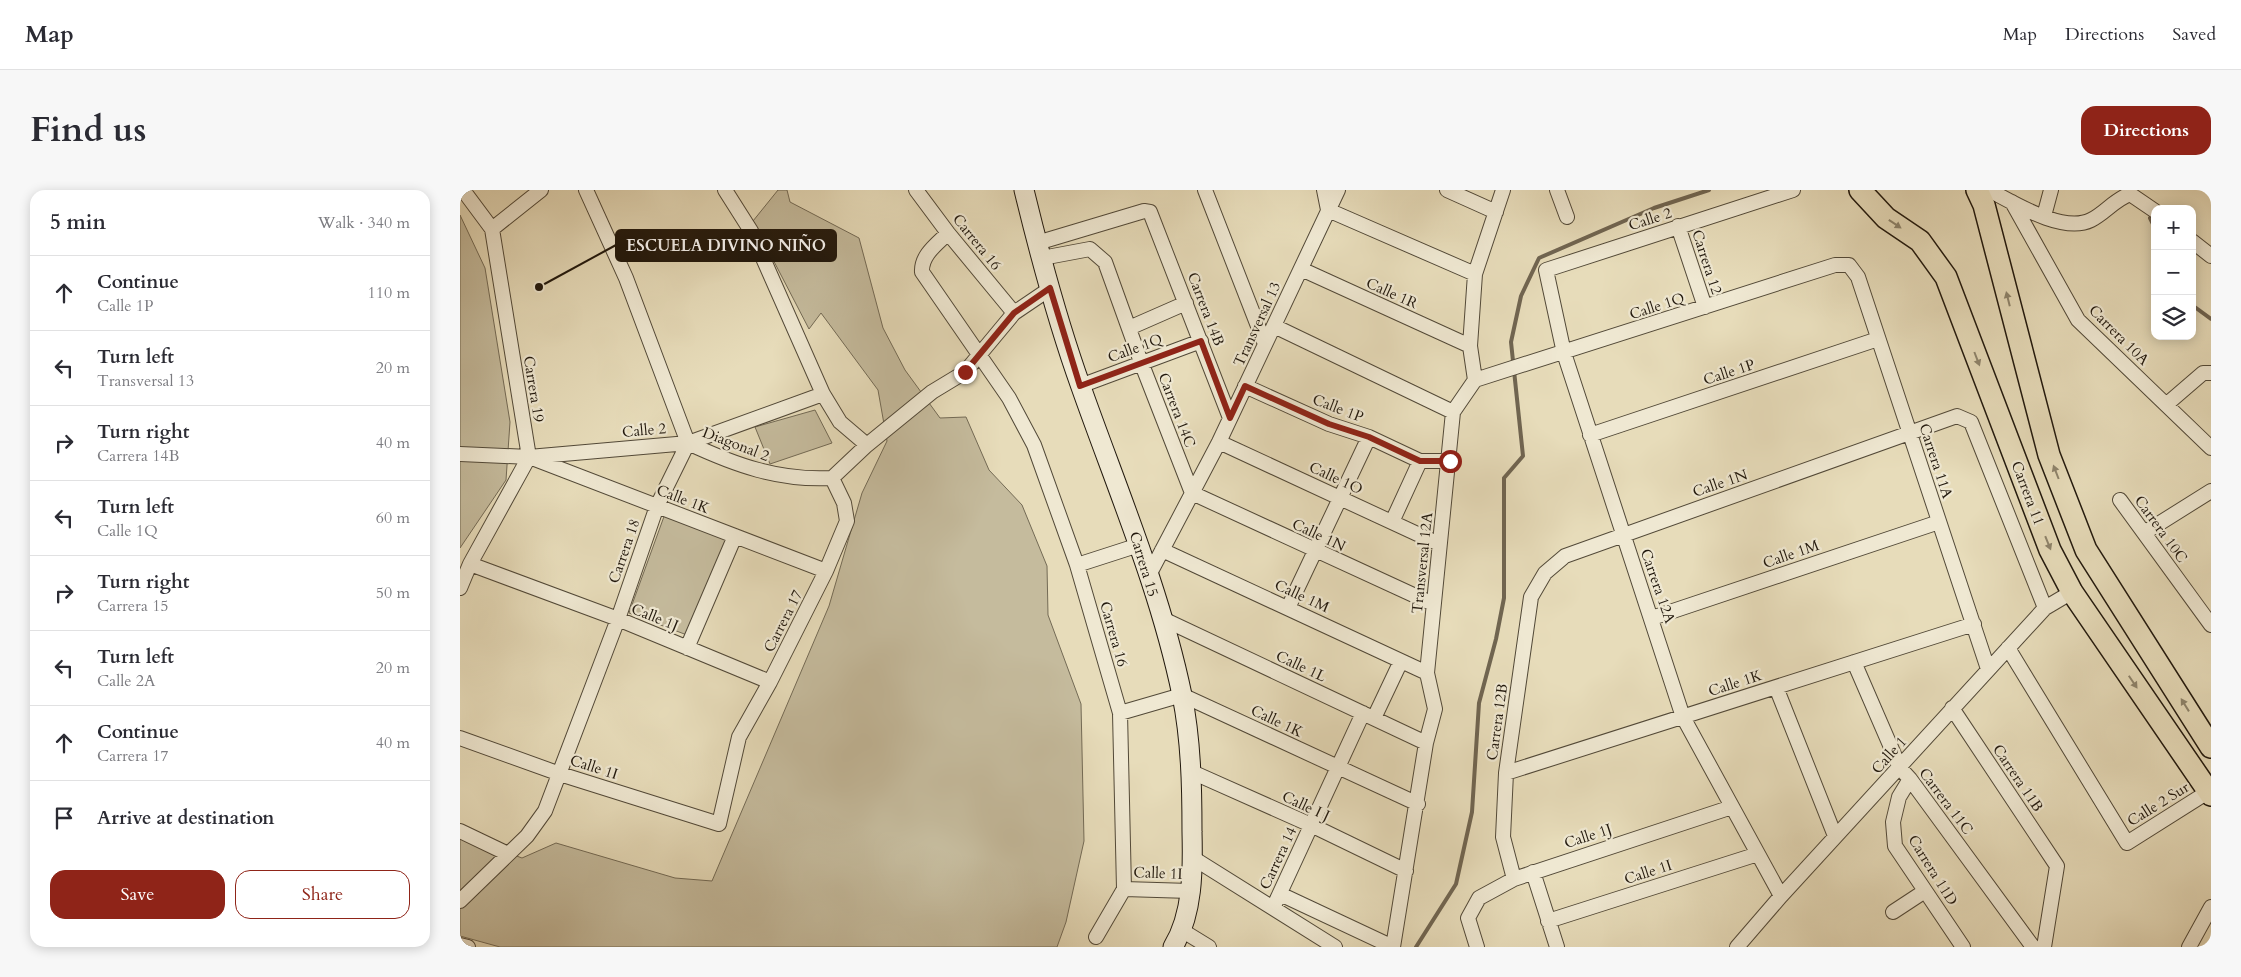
<!DOCTYPE html>
<html lang="en">
<head>
<meta charset="utf-8">
<style>
  :root { --surface:#fff; --page:#f7f7f7; --text:#2b2b33; --muted:#7c7c81; --line:#e1e1e2; --accent:#8f2418 }
  body { margin:0; font-family:Cardo,serif; background:var(--page); color:var(--text) }
  .controls { position:absolute; right:15px; top:15px; display:grid; overflow:hidden; border-radius:10px; box-shadow:0 2px 12px #0003 }
  .controls button { width:45px; height:45px; display:grid; place-items:center; padding:0; border:0; border-bottom:1px solid var(--line); background:var(--surface); color:var(--text); font:25px sans-serif }
  .stop { position:absolute; width:15px; height:15px; margin:-11px; border:4px solid #8f2418; border-radius:50%; background:#fff }
  .stop.end { background:#8f2418; border-color:#fff; box-shadow:0 1px 5px #0008 }
  .list { margin:0; padding:0; list-style:none }
  h2 { display:flex; justify-content:space-between; align-items:center; height:65px; margin:0; padding:0 20px; font-size:21px }
  h2 small { font-size:16px; font-weight:400; color:var(--muted) }
  .list li { display:grid; grid-template-columns:32px 1fr auto; gap:15px; align-items:center; box-sizing:border-box; height:75px; padding:0 20px; border-top:1px solid var(--line) }
  .list b { display:block; font-size:19px; white-space:nowrap }
  .list p { margin:0; font-size:16px; white-space:nowrap; color:var(--muted) }
  .list em { font-size:16px; font-style:normal; color:var(--muted) }
  .actions { display:flex; gap:10px; padding:15px 20px }
  .actions a { flex:1; padding:11px 0; border:1px solid var(--accent); border-radius:15px; text-align:center; font-size:18px; color:var(--accent) }
  .actions .main { background:var(--accent); color:#fff }
  .icon { flex:none; width:28px; height:28px; fill:none; stroke:currentColor; stroke-width:2; stroke-linecap:round; stroke-linejoin:round }
  .map { position:relative; flex:none; width:1751px; height:757px; overflow:hidden; border-radius:15px }
  header { display:flex; align-items:center; gap:30px; box-sizing:border-box; height:70px; padding:0 25px; background:var(--surface); border-bottom:1px solid var(--line) }
  header strong { font-size:24px }
  nav { display:flex; gap:28px; margin-inline-start:auto; font-size:18px }
  .intro { display:flex; align-items:center; justify-content:space-between; box-sizing:border-box; height:120px; padding:0 30px }
  h1 { margin:0; font-size:35px }
  .button { padding:12px 22px; border-radius:15px; background:var(--accent); color:#fff; font-size:18px; font-weight:700 }
  main { display:flex; gap:30px; padding:0 30px }
  aside { flex:1; background:var(--surface); border-radius:15px; box-shadow:0 2px 12px #0003 }
  .map>svg:first-child { display:block }
  .green { fill:#c5bb9d; stroke:#736a55 }
  .lines { fill:none; stroke-linecap:round; stroke-linejoin:round }
  .stream { stroke:#706551; stroke-width:4 }
  .street-casing { stroke:#524938; stroke-width:16 }
  .secondary-casing { stroke:#21180d; stroke-width:21 }
  .primary-casing { stroke:#21180d; stroke-width:24 }
  .street { stroke:#efe8d2; stroke-width:14 }
  .secondary { stroke:#efe8d2; stroke-width:19 }
  .primary { stroke:#e7dcba; stroke-width:21 }
  .oneway { fill:#8e846c }
  .route { stroke:#8f2418; stroke-width:6 }
  .labels { text-anchor:middle; stroke-width:4.5; stroke-linejoin:round; paint-order:stroke }
  .street-label { font-size:15px; fill:#21180d; stroke:#efe8d2 }
  .leader { fill:none; stroke:#21180d; stroke-width:2 }
  .callout-dot { fill:#21180d; stroke:#efe8d2; stroke-width:2 }
  .callout { fill:#21180d; stroke:#21180d; stroke-width:2 }
  .callout-label { font-size:16px; text-anchor:middle; font-weight:bold; fill:#fff }
</style>
</head>
<body>
<header>
<strong>Map</strong>
<nav><a>Map</a><a>Directions</a><a>Saved</a></nav>
</header>
<div class="intro"><h1>Find us</h1><a class="button">Directions</a></div>
<main>
<aside>
<h2>5 min<small>Walk · 340 m</small></h2>
<ul class="list">
<li><svg class="icon" aria-label="ahead" viewBox="0 0 24 24"><path d="M12 20V5M6 11l6-6 6 6"/></svg><div><b>Continue</b><p>Calle 1P</p></div><em>110 m</em></li>
<li><svg class="icon" aria-label="left" viewBox="0 0 24 24"><path d="M17 20v-9H6M10 6l-5 5 5 5"/></svg><div><b>Turn left</b><p>Transversal 13</p></div><em>20 m</em></li>
<li><svg class="icon" aria-label="right" viewBox="0 0 24 24"><path d="M7 20v-9h11M14 6l5 5-5 5"/></svg><div><b>Turn right</b><p>Carrera 14B</p></div><em>40 m</em></li>
<li><svg class="icon" aria-label="left" viewBox="0 0 24 24"><path d="M17 20v-9H6M10 6l-5 5 5 5"/></svg><div><b>Turn left</b><p>Calle 1Q</p></div><em>60 m</em></li>
<li><svg class="icon" aria-label="right" viewBox="0 0 24 24"><path d="M7 20v-9h11M14 6l5 5-5 5"/></svg><div><b>Turn right</b><p>Carrera 15</p></div><em>50 m</em></li>
<li><svg class="icon" aria-label="left" viewBox="0 0 24 24"><path d="M17 20v-9H6M10 6l-5 5 5 5"/></svg><div><b>Turn left</b><p>Calle 2A</p></div><em>20 m</em></li>
<li><svg class="icon" aria-label="ahead" viewBox="0 0 24 24"><path d="M12 20V5M6 11l6-6 6 6"/></svg><div><b>Continue</b><p>Carrera 17</p></div><em>40 m</em></li>
<li><svg class="icon" aria-label="arrive" viewBox="0 0 24 24"><path d="M6 21V4h12l-3 4 3 4H6"/></svg><div><b>Arrive at destination</b></div></li>
</ul>
<div class="actions"><a class="main">Save</a><a>Share</a></div>
</aside>
<div class="map">
<svg width="1751" height="757" viewBox="0 0 1751 757">
  <rect width="100%" height="100%" fill="#e7dcba"/>
  <filter id="stains"><feTurbulence type="fractalNoise" baseFrequency=".004" numOctaves="4"/><feColorMatrix values="0 0 0 0 .2 0 0 0 0 .09 0 0 0 0 .02 0 0 0 .5 -.17"/></filter>
  <radialGradient id="worn" r=".72"><stop offset=".6" stop-color="#630" stop-opacity="0"/><stop offset="1" stop-color="#630" stop-opacity=".3"/></radialGradient>
  <!-- green -->
  <path class="green" d="M318 0H327L330 12 399 48 423 138 445 180 480 228 506 227 529 280 562 315 587 376 588 425 621 514 624 651 606 732 597 757H40L0 746V645L62 668 96 653 215 688 252 691 369 416 402 303 427 251 418 200 361 123 349 139 293 31Z
    M0 25 25 78 50 232 46 290 0 358Z
    M355 220 372 253 310 274 295 237Z
    M206 321 268 348 227 445 169 423Z"/>
  <g class="lines">
    <!-- stream -->
    <path class="stream" d="M1690 28 1695 38
      M1732 115 1751 129
      M956 757 996 694 1012 622 1019 513 1036 449 1044 408V288L1063 266 1051 152 1061 106 1079 68 1194 18 1249 0"/>
    <!-- street casing -->
    <g class="street-casing">
      <path id="street" d="M265 0 291 41 363 204 380 232 407 255
        M456 0 488 43 554 123
        M745 0 805 154
        M864 0 868 20 1015 84
        M987 0 1036 22
        M1097 0 1107 27
        M1529 0C1554 13 1603 44 1631 30 1645 23 1654 10 1670 4L1695 21
        M1552 12 1618 130 1751 258
        M1584 26 1591 0
        M1218 36 1245 117
        M32 39 81 0
        M488 43C477 54 461 65 462 82L549 208 574 255 617 375 660 523 664 699 636 747
        M1732 51 1751 66
        M577 53 684 21 690 22 770 228
        M582 68 630 59 645 72 681 172 732 303 973 414
        M841 79 1010 156
        M814 136 993 222
        M669 138 726 113
        M1015 190 1375 75H1389L1398 87 1528 479
        M620 196 741 151
        M785 196 869 234 909 247 960 271H990
        M1707 214 1743 183H1751
        M1130 245 1418 149
        M759 252 979 354
        M228 253C275 275 319 291 372 288
        M0 264 69 267 228 253 363 204
        M72 268 366 381
        M372 288 407 255 472 202 505 182 554 123 591 98
        M1660 310 1751 435
        M932 332 960 271
        M1684 343 1751 301
        M702 360 967 483
        M10 374 158 429 310 492
        M617 375 679 355
        M688 387 759 252 878 0
        M0 398 10 374 69 267 32 39 3 0
        M828 418 909 247
        M701 428 966 553
        M1192 428 1479 332
        M227 458 275 346
        M1548 458 1667 653 1751 600
        M1394 472 1440 578 1450 589 1573 757
        M1316 497 1375 646
        M1492 518 1597 676 1584 757
        M660 523 722 505 958 614
        M914 528 941 471
        M0 548 100 584 259 634 279 547 310 492 366 381 387 331 384 313 372 288
        M732 582 851 635 946 681
        M1046 583 1514 434
        M1450 589 1439 607 1433 632 1435 656 1503 757
        M0 641 48 664
        M733 668 875 757
        M1073 682 1097 757
        M1054 689 1043 647 1046 583 1071 407 1085 383 1105 366 1497 226 1511 232 1585 418
        M664 699 730 701
        M820 704 933 757
        M1321 706 1223 527 1104 163 1086 80 1333 0
        M0 711 67 646 85 621 158 429 197 316 228 253 166 88 126 0
        M813 718 903 523
        M1433 722 1465 701
        M1088 731 1298 664
        M723 741 749 757
        M0 755 8 757
        M933 757 966 553 975 519 967 483 993 222 1015 190 1010 156 1015 84 1043 0
        M1017 757 1008 728 1019 708 1054 689 1272 617
        M1277 757 1321 706 1585 418 1612 402
        M1729 757 1751 717"/>
    </g>
    <!-- secondary casing -->
    <g class="secondary-casing">
      <path id="secondary" d="M564 0C580 66 598 133 621 197 657 299 700 399 722 505 731 550 732 596 732 642 733 680 733 724 713 757"/>
    </g>
    <!-- primary casing -->
    <g class="primary-casing">
      <path id="primary" d="M1400 0 1426 28 1460 51 1486 87 1590 360 1612 402 1751 605
        M1517 0 1524 15 1589 265 1626 360 1751 557"/>
    </g>
    <!-- street -->
    <use href="#street" class="street"/>
    <!-- secondary -->
    <use href="#secondary" class="secondary"/>
    <!-- primary -->
    <use href="#primary" class="primary"/>
  </g>
  <!-- one-way arrows -->
  <defs><path id="oneway-solid" d="M-6-.8H1V-3.2L6.5 0L1 3.2V.8H-6Z" transform="scale(1.25)"/></defs>
  <g class="oneway">
    <use href="#oneway-solid" transform="translate(1435 34) rotate(34)"/>
    <use href="#oneway-solid" transform="translate(1548 109) rotate(-104)"/>
    <use href="#oneway-solid" transform="translate(1517 169) rotate(69)"/>
    <use href="#oneway-solid" transform="translate(1596 282) rotate(-111)"/>
    <use href="#oneway-solid" transform="translate(1588 353) rotate(68)"/>
    <use href="#oneway-solid" transform="translate(1673 492) rotate(56)"/>
    <use href="#oneway-solid" transform="translate(1725 515) rotate(-122)"/>
  </g>
  <g class="lines">
    <!-- route -->
    <path class="route" d="M505 182 554 123 590 98 620 196 741 151 770 228 785 196 869 234 909 247 960 271H990"/>
  </g>
  <g class="labels">
    <!-- street labels -->
    <g class="street-label">
      <text transform="translate(1190 29) rotate(-18)" y="5">Calle 2</text>
      <text transform="translate(517 52) rotate(51)" y="5">Carrera 16</text>
      <text transform="translate(1247 72) rotate(72)" y="5">Carrera 12</text>
      <text transform="translate(932 103) rotate(24)" y="5">Calle 1R</text>
      <text transform="translate(1197 116) rotate(-18)" y="5">Calle 1Q</text>
      <text transform="translate(746 119) rotate(69)" y="5">Carrera 14B</text>
      <text transform="translate(797 134) rotate(-65)" y="5">Transversal 13</text>
      <text transform="translate(1659 145) rotate(45)" y="5">Carrera 10A</text>
      <text transform="translate(675 158) rotate(-20)" y="5">Calle 1Q</text>
      <text transform="translate(1269 182) rotate(-18)" y="5">Calle 1P</text>
      <text transform="translate(74 199) rotate(81)" y="5">Carrera 19</text>
      <text transform="translate(878 218) rotate(21)" y="5">Calle 1P</text>
      <text transform="translate(717 220) rotate(69)" y="5">Carrera 14C</text>
      <text transform="translate(184 240) rotate(-5)" y="5">Calle 2</text>
      <text transform="translate(276 254) rotate(21)" y="5">Diagonal 2</text>
      <text transform="translate(1476 271) rotate(72)" y="5">Carrera 11A</text>
      <text transform="translate(876 288) rotate(25)" y="5">Calle 1O</text>
      <text transform="translate(1260 293) rotate(-19)" y="5">Calle 1N</text>
      <text transform="translate(1568 303) rotate(69)" y="5">Carrera 11</text>
      <text transform="translate(223 309) rotate(21)" y="5">Calle 1K</text>
      <text transform="translate(1701 339) rotate(54)" y="5">Carrera 10C</text>
      <text transform="translate(859 345) rotate(25)" y="5">Calle 1N</text>
      <text transform="translate(164 361) rotate(-71)" y="5">Carrera 18</text>
      <text transform="translate(1331 364) rotate(-19)" y="5">Calle 1M</text>
      <text transform="translate(962 373) rotate(-84)" y="5">Transversal 12A</text>
      <text transform="translate(684 374) rotate(73)" y="5">Carrera 15</text>
      <text transform="translate(1198 396) rotate(71)" y="5">Carrera 12A</text>
      <text transform="translate(842 406) rotate(25)" y="5">Calle 1M</text>
      <text transform="translate(195 427) rotate(22)" y="5">Calle 1J</text>
      <text transform="translate(323 431) rotate(-63)" y="5">Carrera 17</text>
      <text transform="translate(654 444) rotate(74)" y="5">Carrera 16</text>
      <text transform="translate(841 476) rotate(25)" y="5">Calle 1L</text>
      <text transform="translate(1275 493) rotate(-18)" y="5">Calle 1K</text>
      <text transform="translate(817 531) rotate(25)" y="5">Calle 1K</text>
      <text transform="translate(1037 532) rotate(-82)" y="5">Carrera 12B</text>
      <text transform="translate(1429 565) rotate(-48)" y="5">Calle 1</text>
      <text transform="translate(134 577) rotate(18)" y="5">Calle 1I</text>
      <text transform="translate(1558 588) rotate(56)" y="5">Carrera 11B</text>
      <text transform="translate(1486 611) rotate(53)" y="5">Carrera 11C</text>
      <text transform="translate(1698 614) rotate(-32)" y="5">Calle 2 Sur</text>
      <text transform="translate(846 616) rotate(25)" y="5">Calle I J</text>
      <text transform="translate(1128 646) rotate(-18)" y="5">Calle 1J</text>
      <text transform="translate(818 668) rotate(-65)" y="5">Carrera 14</text>
      <text transform="translate(1473 680) rotate(58)" y="5">Carrera 11D</text>
      <text transform="translate(1188 682) rotate(-18)" y="5">Calle 1I</text>
      <text transform="translate(698 683) rotate(2)" y="5">Calle 1I</text>
    </g>
  </g>
  <!-- callouts -->
  <path class="leader" d="M79 97L156 55"/>
  <circle class="callout-dot" cx="79" cy="97" r="5"/>
  <rect class="callout" x="156" y="40" width="220" height="31" rx="5"/>
  <g class="callout-label">
    <text x="266" y="61">ESCUELA DIVINO NIÑO</text>
  </g>
  <rect width="100%" height="100%" filter="url(#stains)"/>
  <rect width="100%" height="100%" fill="url(#worn)"/>
</svg>
<div class="controls">
<button>+</button>
<button>−</button>
<button><svg class="icon" aria-label="layers" viewBox="0 0 24 24"><path d="M12 4l9 5-9 5-9-5zM3 14l9 5 9-5"/></svg></button>
</div>
<div class="stop" style="left:990px;top:271px"></div>
<div class="stop end" style="left:505px;top:182px"></div>
</div>
</main>
</body>
</html>
